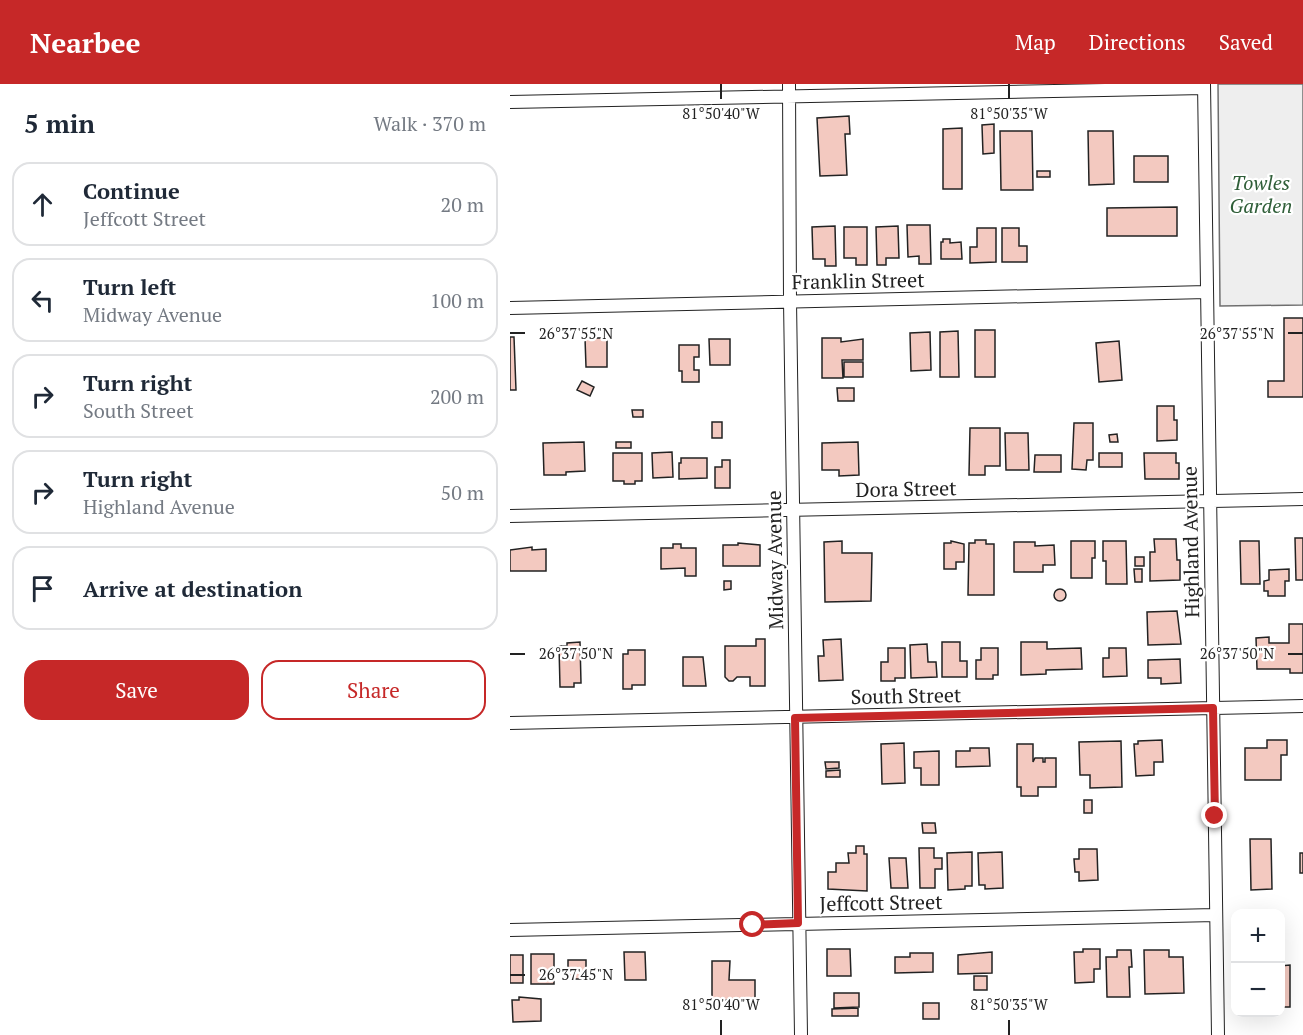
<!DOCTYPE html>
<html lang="en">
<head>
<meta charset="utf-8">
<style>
  :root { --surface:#fff; --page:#f2f2f3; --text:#1f2937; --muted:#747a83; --line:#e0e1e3; --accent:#c62828 }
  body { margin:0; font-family:"PT Serif",serif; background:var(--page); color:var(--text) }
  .controls { position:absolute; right:18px; bottom:18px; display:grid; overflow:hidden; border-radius:12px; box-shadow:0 6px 24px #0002 }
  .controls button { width:54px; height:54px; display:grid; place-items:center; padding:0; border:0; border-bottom:2px solid var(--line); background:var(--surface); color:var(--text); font:30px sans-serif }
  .stop { position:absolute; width:18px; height:18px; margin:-14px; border:4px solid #c62828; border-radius:50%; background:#fff }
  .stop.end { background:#c62828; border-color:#fff; box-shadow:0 2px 6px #0008 }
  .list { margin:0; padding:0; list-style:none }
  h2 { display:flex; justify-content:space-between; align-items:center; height:78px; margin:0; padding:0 24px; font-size:26px }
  h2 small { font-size:20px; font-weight:400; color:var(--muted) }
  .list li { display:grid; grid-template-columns:39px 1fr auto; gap:18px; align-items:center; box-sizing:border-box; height:84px; margin:0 12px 12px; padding:0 12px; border:2px solid var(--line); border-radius:18px }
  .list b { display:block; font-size:22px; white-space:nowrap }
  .list p { margin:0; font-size:20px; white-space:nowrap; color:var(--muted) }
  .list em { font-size:20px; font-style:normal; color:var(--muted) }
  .actions { display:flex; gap:12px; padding:18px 24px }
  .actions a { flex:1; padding:14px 0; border:2px solid var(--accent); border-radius:18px; text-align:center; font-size:21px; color:var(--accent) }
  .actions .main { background:var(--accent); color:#fff }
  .icon { flex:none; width:33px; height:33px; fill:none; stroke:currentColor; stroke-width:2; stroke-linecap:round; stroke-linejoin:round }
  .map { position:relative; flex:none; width:793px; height:951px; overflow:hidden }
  header { display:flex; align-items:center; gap:36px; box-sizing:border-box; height:84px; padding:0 30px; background:var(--accent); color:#fff }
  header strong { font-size:28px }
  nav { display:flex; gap:33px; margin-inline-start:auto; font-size:21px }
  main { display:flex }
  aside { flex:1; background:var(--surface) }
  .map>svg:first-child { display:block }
  .green { fill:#eee; stroke:#6f6f6f; stroke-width:1.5 }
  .building { fill:#f3c9c0; stroke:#222; stroke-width:1.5 }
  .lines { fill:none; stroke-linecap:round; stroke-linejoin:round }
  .minor-casing { stroke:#222; stroke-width:14 }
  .minor { stroke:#fff; stroke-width:12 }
  .route { stroke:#c62828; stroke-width:8 }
  .ticks { fill:none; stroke:#222; stroke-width:2 }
  .labels { text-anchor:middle; stroke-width:4.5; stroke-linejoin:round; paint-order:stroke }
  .park-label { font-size:20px; font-style:italic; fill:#2f5e38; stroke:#fff }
  .street-label { font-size:20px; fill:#222; stroke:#fff }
  .ticks-label { font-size:15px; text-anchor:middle; fill:#222; stroke:#fff; stroke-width:4.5; stroke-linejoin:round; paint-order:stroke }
</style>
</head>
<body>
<header>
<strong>Nearbee</strong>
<nav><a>Map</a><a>Directions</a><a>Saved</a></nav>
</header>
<main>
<aside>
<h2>5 min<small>Walk · 370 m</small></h2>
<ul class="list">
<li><svg class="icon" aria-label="ahead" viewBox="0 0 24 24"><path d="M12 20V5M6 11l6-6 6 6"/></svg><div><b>Continue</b><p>Jeffcott Street</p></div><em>20 m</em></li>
<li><svg class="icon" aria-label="left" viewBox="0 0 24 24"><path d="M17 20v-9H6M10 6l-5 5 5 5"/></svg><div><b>Turn left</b><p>Midway Avenue</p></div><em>100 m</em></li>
<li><svg class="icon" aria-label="right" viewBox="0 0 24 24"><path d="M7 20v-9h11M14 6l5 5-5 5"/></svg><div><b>Turn right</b><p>South Street</p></div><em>200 m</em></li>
<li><svg class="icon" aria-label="right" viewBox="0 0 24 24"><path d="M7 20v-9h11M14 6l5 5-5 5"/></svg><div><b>Turn right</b><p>Highland Avenue</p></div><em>50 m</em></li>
<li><svg class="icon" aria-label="arrive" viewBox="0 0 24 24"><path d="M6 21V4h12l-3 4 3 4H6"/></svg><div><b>Arrive at destination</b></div></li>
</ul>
<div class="actions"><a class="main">Save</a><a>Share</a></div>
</aside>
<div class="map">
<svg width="793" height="951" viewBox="0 0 793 951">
  <rect width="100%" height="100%" fill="#fff"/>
  <!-- green -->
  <path class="green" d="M708 0H793V221L710 222Z"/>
  <!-- building -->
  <path class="building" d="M339 32 340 50H335L337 91 310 92 307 34Z
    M484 40V69L473 70 472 41Z
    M452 44V105H433V45Z
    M490 47H522L523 106H491Z
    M578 47H603L604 100 579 101Z
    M624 72H658V98H624Z
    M527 87H540V93H527Z
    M667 123V152H597V124Z
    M397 141H420L421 180H409V172L398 173Z
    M325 142 326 182H315V175H303L302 143Z
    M388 142 389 174H376V181H367L366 143Z
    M334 143H357V181H346V174H334Z
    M467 144H486V178L460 179V163H467Z
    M492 144H509V162H517V178H492Z
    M433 155H440V159L451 158 452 175H431V158H433Z
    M774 234H793V313H758V297H774Z
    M465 246H485V293H465Z
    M448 247 449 293H430V248Z
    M420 248 421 286 401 287 400 249Z
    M0 253H4L6 306H0Z
    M75 254H97V283H76Z
    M312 254H331V258L353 255V276H332L333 294H312Z
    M199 255H220V281H200Z
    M609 257 612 296 589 298 586 259Z
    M169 261H189V273H184V286H189V298H172V287H169Z
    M334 278H353V293H334Z
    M72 297 84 303 80 312 67 306Z
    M327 304H344V317H328Z
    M647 322H664V336H667V356L647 357Z
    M122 326H133V333H123Z
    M202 338H212V354H202Z
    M564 339H583V376H577L576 386 562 385Z
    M460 344H490V382H475V391H459Z
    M495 349H518L519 386H496Z
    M607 350 608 358H600L599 351Z
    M74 358 75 387 56 388V391H34L33 359Z
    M106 358H121V364H106Z
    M348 358 349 391 329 392V386H312V359Z
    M162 368 163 393 143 394 142 369Z
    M103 369H132V397H125V400H114V397H103Z
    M589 369H612V383H589Z
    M634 369H666V379H669V395H635Z
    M525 371H551V388H524Z
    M171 374H197V394L169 395V379H171Z
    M212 376H220V404H205V383H212Z
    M785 454H793V496H786Z
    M644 455H666L667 476H670V496L640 497V468H645Z
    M465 456H476V460H484V511H458L459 459H465Z
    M332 457V469H362L361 517 315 518 314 458Z
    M441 457 454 460V478H446V485H434V459H441Z
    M561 457H585V474H582V494H561Z
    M593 457H616L617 500H596V477H593Z
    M730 457H749L750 500H731Z
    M504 458H525V462L544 461 545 481H533V488H504Z
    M228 459 250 461V482H213V461H228Z
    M163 460H171V464H186V492H175V484L151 485V464H163Z
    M22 463V466L36 465V487H0V466Z
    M625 473H634V482H625Z
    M624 485H632V498H625Z
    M779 485V497H775V512H758V507H754V497L759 496V486Z
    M214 497H221V505L214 506Z
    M544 511a6 6 0 1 1 12 0a6 6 0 1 1-12 0Z
    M667 527 671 560 638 561 637 528Z
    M779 540H793V589H780V585H747L746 554 759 553V559H779Z
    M246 555H255V602H240V593H227L223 597H219L215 593V562H246Z
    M331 555 333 596 309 597 308 572H314L313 556Z
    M70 558 71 599H64V603H50L49 562H57V559Z
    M432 558H450V577H457V593H432Z
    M511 558H537V565L571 564 572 585 536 586V590L511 591Z
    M417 560 418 578H426L427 593 401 594 400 561Z
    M378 564H395V594H385V597H371V578H378Z
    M471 564H488V591H483V595H466V576H471Z
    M599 564H616L617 592 593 593V574H599Z
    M118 566H135V601H122V605H113V570H118Z
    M173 573H193L196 602H173Z
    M670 575 671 599 651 600V594H638V576Z
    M652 656 653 678H644V691L626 692 624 660H628V657Z
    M757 656H777V671H771V696H735V664H757Z
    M611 657 612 703 580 704V691H570L569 658Z
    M394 659 395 699 372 700 371 660Z
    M507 660H523V678L525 674H533V678H535V674H546V703H528V712H511V703H507Z
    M460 664H479L480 682 446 683V667H460Z
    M429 667V701H411V684H404V668Z
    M315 678H329V684L316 685Z
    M330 686V693H316V687Z
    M574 716H582V729H574Z
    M412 739H425L426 749H413Z
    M740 755H761L762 805 741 806Z
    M346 762H354V770H357V807L318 805V788H326V779H339L338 769H346Z
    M409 764H424V774H432V785H425V804H410Z
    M569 765H587L588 796 569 797V788H565L564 775H569Z
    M462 768V802H455V805L438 806 437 769Z
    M492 768 493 804 475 805V801H469L468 769Z
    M790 769H793V789H790Z
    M379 774H396L398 804H381Z
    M317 865H340L341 892H317Z
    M573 865H590V885H584V898L565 899 564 868H573Z
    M607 866H621L622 883H619L620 913H597L596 873H607Z
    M634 866H659V873H673L674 909 635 910Z
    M114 868H135L136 896H115Z
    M482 868V889L448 890V871Z
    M400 869H423V888L385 889V873H400Z
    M21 870H44V900H21Z
    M0 871H13V899H0Z
    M58 876H76V895H58Z
    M202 877H220L219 896H245V916H202Z
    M780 881V923H770V882Z
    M464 892H477V906H464Z
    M324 909H349V923L324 924Z
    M9 913 31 915V937L3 938 2 916H9Z
    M413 919H429V935H413Z
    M348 924V932H322V925Z"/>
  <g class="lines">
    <!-- minor casing -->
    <g class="minor-casing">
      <path id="minor" d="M279 0 280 217 291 951
        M694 0 708 951
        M0 18 694 4
        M0 224 697 208
        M0 432 793 415
        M0 639 793 622
        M0 846 706 831"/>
    </g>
    <!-- minor -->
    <use href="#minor" class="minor"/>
  </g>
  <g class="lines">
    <!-- route -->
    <path class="route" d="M243 841 288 839 285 634 703 624 705 732"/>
  </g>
  <!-- ticks -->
  <path class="ticks" d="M211 0V15M499 0V15M0 249H15M778 249H793M0 570H15M778 570H793M0 891H15M211 936V951M499 936V951"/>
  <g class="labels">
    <!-- park labels -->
    <g class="park-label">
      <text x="751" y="106">Towles<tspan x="751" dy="23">Garden</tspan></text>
    </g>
    <!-- street labels -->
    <g class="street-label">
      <text transform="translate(348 197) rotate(-1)" y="7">Franklin Street</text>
      <text transform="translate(396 405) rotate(-1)" y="7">Dora Street</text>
      <text transform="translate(681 458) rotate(-91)" y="7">Highland Avenue</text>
      <text transform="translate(265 476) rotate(-91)" y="7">Midway Avenue</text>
      <text transform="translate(396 612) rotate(-1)" y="7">South Street</text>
      <text transform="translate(371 819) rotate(-1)" y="7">Jeffcott Street</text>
    </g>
  </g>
  <g class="ticks-label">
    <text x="211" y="35">81°50'40"W</text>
    <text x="499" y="35">81°50'35"W</text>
    <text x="66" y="255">26°37'55"N</text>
    <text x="727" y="255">26°37'55"N</text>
    <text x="66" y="575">26°37'50"N</text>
    <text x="727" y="575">26°37'50"N</text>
    <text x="66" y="896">26°37'45"N</text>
    <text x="211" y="926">81°50'40"W</text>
    <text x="499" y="926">81°50'35"W</text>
  </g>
</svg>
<div class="controls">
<button>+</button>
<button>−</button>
</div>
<div class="stop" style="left:243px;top:841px"></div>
<div class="stop end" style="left:705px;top:732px"></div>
</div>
</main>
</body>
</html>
